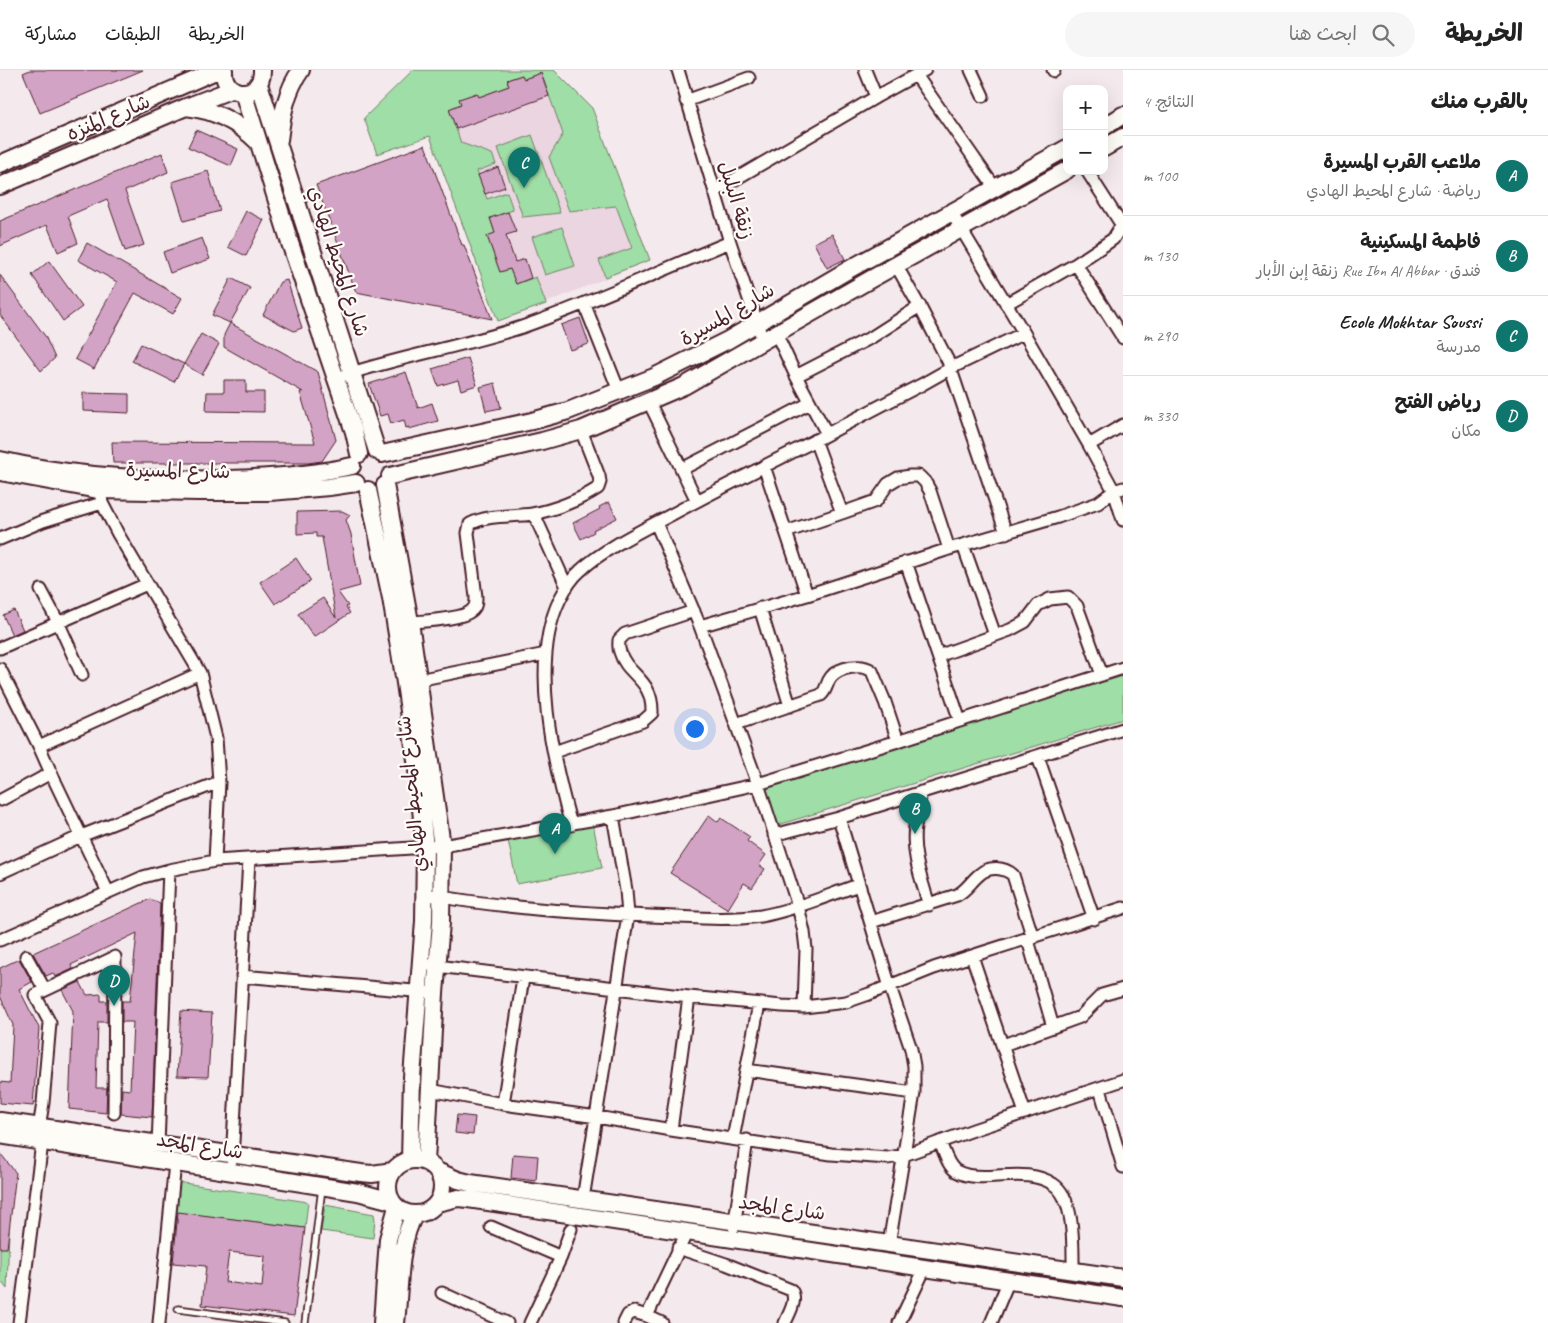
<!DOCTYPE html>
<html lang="ar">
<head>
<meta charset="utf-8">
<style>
  :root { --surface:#fff; --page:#f6f6f6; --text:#222; --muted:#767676; --line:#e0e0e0; --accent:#0f766e }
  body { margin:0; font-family:Caveat,"Playpen Sans Arabic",sans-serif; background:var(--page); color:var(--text); direction:rtl }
  .controls { position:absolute; right:15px; top:15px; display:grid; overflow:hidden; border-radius:10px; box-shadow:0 5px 20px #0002 }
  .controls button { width:45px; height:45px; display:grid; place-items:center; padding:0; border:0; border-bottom:1px solid var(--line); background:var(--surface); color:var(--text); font:25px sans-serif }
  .you { position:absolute; left:694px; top:658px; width:18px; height:18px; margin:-12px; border:4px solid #fff; border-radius:50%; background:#1a73e8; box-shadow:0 0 0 8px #1a73e833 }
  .badge { display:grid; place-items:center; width:32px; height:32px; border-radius:50%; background:var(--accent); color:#fff; font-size:16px; font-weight:700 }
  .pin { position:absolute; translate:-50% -41px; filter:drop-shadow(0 1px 2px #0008) }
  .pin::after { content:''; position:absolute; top:26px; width:18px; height:15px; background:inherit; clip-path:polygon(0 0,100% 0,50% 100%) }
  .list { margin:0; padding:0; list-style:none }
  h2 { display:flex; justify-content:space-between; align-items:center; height:65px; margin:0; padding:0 20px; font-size:21px }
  h2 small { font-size:16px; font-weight:400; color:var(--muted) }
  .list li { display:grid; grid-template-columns:32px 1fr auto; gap:15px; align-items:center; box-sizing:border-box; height:80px; padding:0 20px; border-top:1px solid var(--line) }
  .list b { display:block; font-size:19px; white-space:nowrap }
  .list p { margin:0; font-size:16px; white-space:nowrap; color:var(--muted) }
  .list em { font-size:16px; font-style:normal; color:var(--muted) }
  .icon { flex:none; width:28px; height:28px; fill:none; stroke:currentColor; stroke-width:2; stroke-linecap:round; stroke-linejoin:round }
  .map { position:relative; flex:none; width:1123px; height:1253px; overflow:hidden; direction:ltr }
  header { display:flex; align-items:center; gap:30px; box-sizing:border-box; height:70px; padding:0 25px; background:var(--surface); border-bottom:1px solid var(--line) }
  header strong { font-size:24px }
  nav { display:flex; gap:28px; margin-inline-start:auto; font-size:18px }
  .search { width:350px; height:45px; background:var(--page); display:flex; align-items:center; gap:12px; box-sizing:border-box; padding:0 18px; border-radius:28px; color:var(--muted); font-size:19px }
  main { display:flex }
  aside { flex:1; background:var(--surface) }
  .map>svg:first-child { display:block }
  .built { fill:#ead5e1 }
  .green { fill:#9fdea6; stroke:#747e68 }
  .building { fill:#d2a3c4; stroke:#4a1f2b; fill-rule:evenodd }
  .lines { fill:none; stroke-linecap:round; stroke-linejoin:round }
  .lane-casing { stroke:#4a1f2b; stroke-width:9 }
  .street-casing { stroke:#4a1f2b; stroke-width:15 }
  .secondary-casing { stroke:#4a1f2b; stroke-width:20 }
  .lane { stroke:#fdfcf7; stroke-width:5.5 }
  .street { stroke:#fdfcf7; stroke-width:11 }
  .secondary { stroke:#fdfcf7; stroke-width:16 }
  .labels { text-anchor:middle; stroke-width:4.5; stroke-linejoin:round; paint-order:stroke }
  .street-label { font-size:20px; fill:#4a1f2b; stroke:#fdfcf7 }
</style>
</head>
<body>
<header>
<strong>الخريطة</strong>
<div class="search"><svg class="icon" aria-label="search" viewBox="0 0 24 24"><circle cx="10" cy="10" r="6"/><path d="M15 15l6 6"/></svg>ابحث هنا</div>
<nav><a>الخريطة</a><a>الطبقات</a><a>مشاركة</a></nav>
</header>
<main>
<aside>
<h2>بالقرب منك<small>النتائج: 4</small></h2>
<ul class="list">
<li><span class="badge">A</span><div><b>ملاعب القرب المسيرة</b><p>رياضة · شارع المحيط الهادي</p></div><em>100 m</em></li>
<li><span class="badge">B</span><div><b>فاطمة المسكينية</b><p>فندق · Rue Ibn Al Abbar زنقة إبن الأبار</p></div><em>130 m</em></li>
<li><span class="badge">C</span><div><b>Ecole Mokhtar Soussi</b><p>مدرسة</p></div><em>290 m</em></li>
<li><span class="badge">D</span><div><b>رياض الفتح</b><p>مكان</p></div><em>330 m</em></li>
</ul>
</aside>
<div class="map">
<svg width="1123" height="1253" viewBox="0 0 1123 1253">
  <rect width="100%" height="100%" fill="#f4eaed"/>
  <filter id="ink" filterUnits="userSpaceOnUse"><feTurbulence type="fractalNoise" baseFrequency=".02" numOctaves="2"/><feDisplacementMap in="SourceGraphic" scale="10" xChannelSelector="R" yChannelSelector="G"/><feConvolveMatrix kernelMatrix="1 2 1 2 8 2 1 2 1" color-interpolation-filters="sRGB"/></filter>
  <g filter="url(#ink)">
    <!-- built -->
    <path class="built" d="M413 0H554L592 38 650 190 529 240 498 251 430 66 377 84Z"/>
    <!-- green -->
    <path class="green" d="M413 0H554L592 38 650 190 605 207 599 190 632 178 616 136 569 141 549 87 563 64 541 3 524 9 522 5 507 10 509 16 479 27 477 23 460 29 461 34 449 39 461 73 492 84 496 94 477 101 487 129 507 122 513 140 490 148 495 163 487 166 500 202 510 199 516 214 536 207 546 234 498 251 430 66 377 84 364 48Z
      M532 65 560 143 523 147 498 78Z
      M562 157 575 196 545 205 532 167Z
      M1123 606V649L778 755 765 716Z
      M593 754 602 798 517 814 508 770Z
      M177 1112 308 1132 305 1158 174 1142Z
      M325 1135 374 1144 375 1150 373 1168 321 1161Z
      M9 1160 7 1219 0 1210V1167Z"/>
    <!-- building -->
    <path class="building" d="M30 0H143L40 43 23 3Z
      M541 3 549 26 456 59 449 39 461 34 459 29 477 23 479 27 509 16 507 10 522 5 524 9Z
      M196 60 238 79 231 96 188 77Z
      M425 75 462 175H464L492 249 356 222 316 115Z
      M162 83 168 102 125 121 144 175 125 181 107 129 68 146 78 173 58 182 47 155 0 176V151Z
      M498 97 505 117 485 124 478 105Z
      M208 101 220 141 184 151 172 112Z
      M246 141 264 150 246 186 228 177Z
      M508 142 516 162 506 165 515 192 525 189 531 208 516 214 510 199 500 202 487 166 495 163 490 148Z
      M832 164 845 189 827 198 814 173Z
      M202 168 210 189 170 203 163 182Z
      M87 173 182 228 173 244 135 223 94 299 75 289 117 212 78 190Z
      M49 191 82 237 63 251 32 205Z
      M0 205 45 266 55 288 41 301 0 245Z
      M231 208 250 218 230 253 212 245Z
      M287 210 302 258 294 261 263 245 280 212Z
      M580 248 589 274 570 280 561 255Z
      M230 253 318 302 336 370 322 391 308 393H113L112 372 315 373 300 322H303L224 277V265Z
      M201 264 219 274 202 305 184 294Z
      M141 274 184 294 174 312 132 291Z
      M468 288 477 315 461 320 458 310 438 316 432 299Z
      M406 302 418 338 432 333 438 351 409 359V357L406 358 404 350 391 354 388 344 380 346 369 314Z
      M224 310H246V322H264V342L206 341 207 322H224Z
      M495 313 501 338 486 341 480 317Z
      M83 323 129 324V343L83 341Z
      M609 432 617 448 593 460 594 462 581 469 573 453 600 439 599 437Z
      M342 441 350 445 346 450 351 464 360 516 338 522 348 536 346 537 350 543 314 567 298 544 323 528 336 548 322 467H316V463L297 464V442Z
      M296 488 311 511 275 534 260 512Z
      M14 540 23 560 12 565 3 545Z
      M709 745 718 752 721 748 750 767 747 771 766 785 759 795 765 799 752 818 744 813 728 839 670 803Z
      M150 829 160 833 152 1047 121 1044 122 1019 130 1020 133 952H122V931H130L137 863 71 895 73 899 55 907 53 903 46 906 33 883Z
      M19 889 32 912 19 919 39 958 33 1036 0 1033V1012L10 1013 13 955 0 926V898Z
      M80 912 87 925 101 924V931H107V952H98L96 1018H107L106 1043 69 1039 73 941 62 920Z
      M181 941 212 943 208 1007 177 1006Z
      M457 1045 475 1047 473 1065 455 1063Z
      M0 1083 16 1103 7 1178H0Z
      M513 1084 538 1086 536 1111 511 1108Z
      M178 1142 305 1158 294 1246 202 1235 206 1196 173 1193ZM229 1182 265 1186 262 1217 225 1212Z"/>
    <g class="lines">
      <!-- lane casing -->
      <g class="lane-casing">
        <path id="lane" d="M178 1239 285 1253
          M305 1253 322 1118"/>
      </g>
      <!-- street casing -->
      <g class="street-casing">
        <path id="street" d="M678 0 730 172 763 271
          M865 0 876 27
          M971 0 983 26
          M1053 0 1054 1
          M916 5 995 118
          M686 31 749 8
          M1087 101 1121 154
          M715 121 876 27 925 0
          M951 142 1024 263 1089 375 1114 421 1123 450
          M1076 194 1123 268
          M896 195 922 241 948 291 1006 463
          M584 233 619 321
          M1006 234 1076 194 1103 176 1113 169 1123 153
          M776 263 796 306 827 364
          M345 305C403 286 464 276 522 257 592 233 661 200 730 172
          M796 306 872 267 920 236
          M649 332 697 431
          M1089 375 1123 355
          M764 396 807 525
          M682 399 810 333
          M99 415 102 433 118 464 200 603 216 668 219 712 215 791
          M842 443 876 431 888 414 898 408 910 406H919L925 412 930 421 949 479
          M534 444 567 517
          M656 453 700 556 758 714 798 836 804 862 806 879 804 937
          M786 462 842 443 815 370
          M0 469 43 451 102 433
          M963 475 995 565
          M906 492 960 651
          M41 520 58 552 82 605
          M760 538 790 636
          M404 553C418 551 461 550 471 541 476 537 476 533 476 527L468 463 470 454C488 444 513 447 532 444 554 440 580 430 598 418L600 412 599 406 581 360
          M700 556 807 525 949 479 1058 447 1098 433 1114 421 1123 418
          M0 578 147 514
          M938 586 1010 560 1025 552 1038 535 1050 529 1068 527 1077 536 1102 605
          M0 599 39 676 51 703 108 822
          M413 611 546 584
          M736 654 821 625C827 620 826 613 831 607 839 597 862 593 872 601L885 632 898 671
          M39 676 200 603
          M554 682 643 651 652 643C653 608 627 606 620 582 618 578 619 574 619 570L625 564 694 541
          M1038 687 1094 849
          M921 722C919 734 916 746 915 757 911 783 922 811 929 835
          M1 730 51 703
          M839 748 890 917 911 979 914 996V1023L889 1174
          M571 755C553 690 529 592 560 529 565 519 571 509 580 501 604 478 649 457 680 440 724 416 769 394 814 371 850 352 885 333 921 315L951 298 1024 263
          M774 765 839 748 1123 659
          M0 803 81 766 219 712
          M424 824C499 838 576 843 651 846 688 847 725 851 761 846 795 840 828 825 859 815
          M871 852 957 825C967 820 971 811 980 804 989 796 1004 797 1013 805L1033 868
          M0 870 143 807 169 800 215 791 442 776 613 746 758 714 898 671 1123 598
          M1028 870 1053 957
          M26 886 45 920
          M972 886 1025 1043
          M421 894 689 927 782 936 804 937 846 932 869 924 934 898 1123 838
          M242 906 425 922
          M1003 975 1080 947 1102 925 1123 919
          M746 1000 914 1023
          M1100 1019 1123 1097
          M430 1020 503 1034 597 1047 671 1060 831 1084 888 1088 904 1085 976 1059 1123 1010
          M503 1034 523 908
          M39 1058 43 1033 50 953 35 925 115 887 114 1043
          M671 1060 689 927
          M733 1069 759 934
          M940 1072C944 1081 947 1095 956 1101 968 1108 985 1107 997 1106 1016 1105 1037 1103 1053 1114 1075 1128 1073 1177 1073 1200
          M158 1075 169 800
          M232 1090 249 790
          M583 1129 628 845 626 820 613 746
          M491 1157 561 1187
          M734 1157 747 1070
          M678 1178 726 1194 791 1220C798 1230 789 1243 785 1253
          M442 1223 507 1253
          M647 1246 687 1162
          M19 1253 42 1073
          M159 1253 175 1093
          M530 1253 561 1187 571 1159
          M624 1253 628 1245 634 1242 647 1246 662 1253
          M899 1253 925 1198
          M991 1253 1009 1210"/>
      </g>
      <!-- secondary casing -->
      <g class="secondary-casing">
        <path id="secondary" d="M224 0C222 29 263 30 262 0
          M259 14 377 381
          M243 22 290 173 354 362 359 384
          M186 37C214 40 238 52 258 72
          M1104 57 1123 45
          M279 70C282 45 286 21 301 0
          M1104 78 1123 67
          M0 94 218 0
          M0 116 186 37 233 19
          M382 384 532 351 568 341 654 307 728 270 848 200 1067 78
          M0 390C74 407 151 411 227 409 270 408 310 405 352 396
          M0 402 98 420 198 422H270L329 417 356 413
          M390 406 542 371 581 360 684 316 871 209 1067 100
          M385 415 410 552 442 776 441 853 435 923 426 1092
          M368 420 391 528 405 613 416 690 425 778 424 851 412 1007 410 1090
          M0 1051 361 1103 372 1104 393 1101
          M0 1065 358 1122 392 1131
          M388 1117a27 27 0 1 1 54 0a27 27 0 1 1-54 0Z
          M437 1101 458 1110 470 1113 1123 1208
          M437 1133 458 1128 468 1129 1123 1228
          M382 1253 388 1169 397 1137
          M396 1253C400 1220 398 1172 415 1144"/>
      </g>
      <!-- lane -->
      <use href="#lane" class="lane"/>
      <!-- street -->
      <use href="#street" class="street"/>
      <!-- secondary -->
      <use href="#secondary" class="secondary"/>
    </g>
  </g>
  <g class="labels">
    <!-- street labels -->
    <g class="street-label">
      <text transform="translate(108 47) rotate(-23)" y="7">شارع المنزه</text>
      <text transform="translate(737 130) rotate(73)" y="7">زنقة البلبل</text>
      <text transform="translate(339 191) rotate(72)" y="7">شارع المحيط الهادي</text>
      <text transform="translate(727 244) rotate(-30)" y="7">شارع المسيرة</text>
      <text transform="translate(178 400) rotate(1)" y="7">شارع المسيرة</text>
      <text transform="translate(411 724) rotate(-96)" y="7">شارع المحيط الهادي</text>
      <text transform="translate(200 1075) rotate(9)" y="7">شارع المجد</text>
      <text transform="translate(782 1137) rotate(8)" y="7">شارع المجد</text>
    </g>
  </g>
</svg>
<div class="controls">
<button>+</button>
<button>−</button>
</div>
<div class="you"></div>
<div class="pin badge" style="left:555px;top:784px">A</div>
<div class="pin badge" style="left:915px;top:764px">B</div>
<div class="pin badge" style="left:524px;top:118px">C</div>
<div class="pin badge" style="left:114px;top:936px">D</div>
</div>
</main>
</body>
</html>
